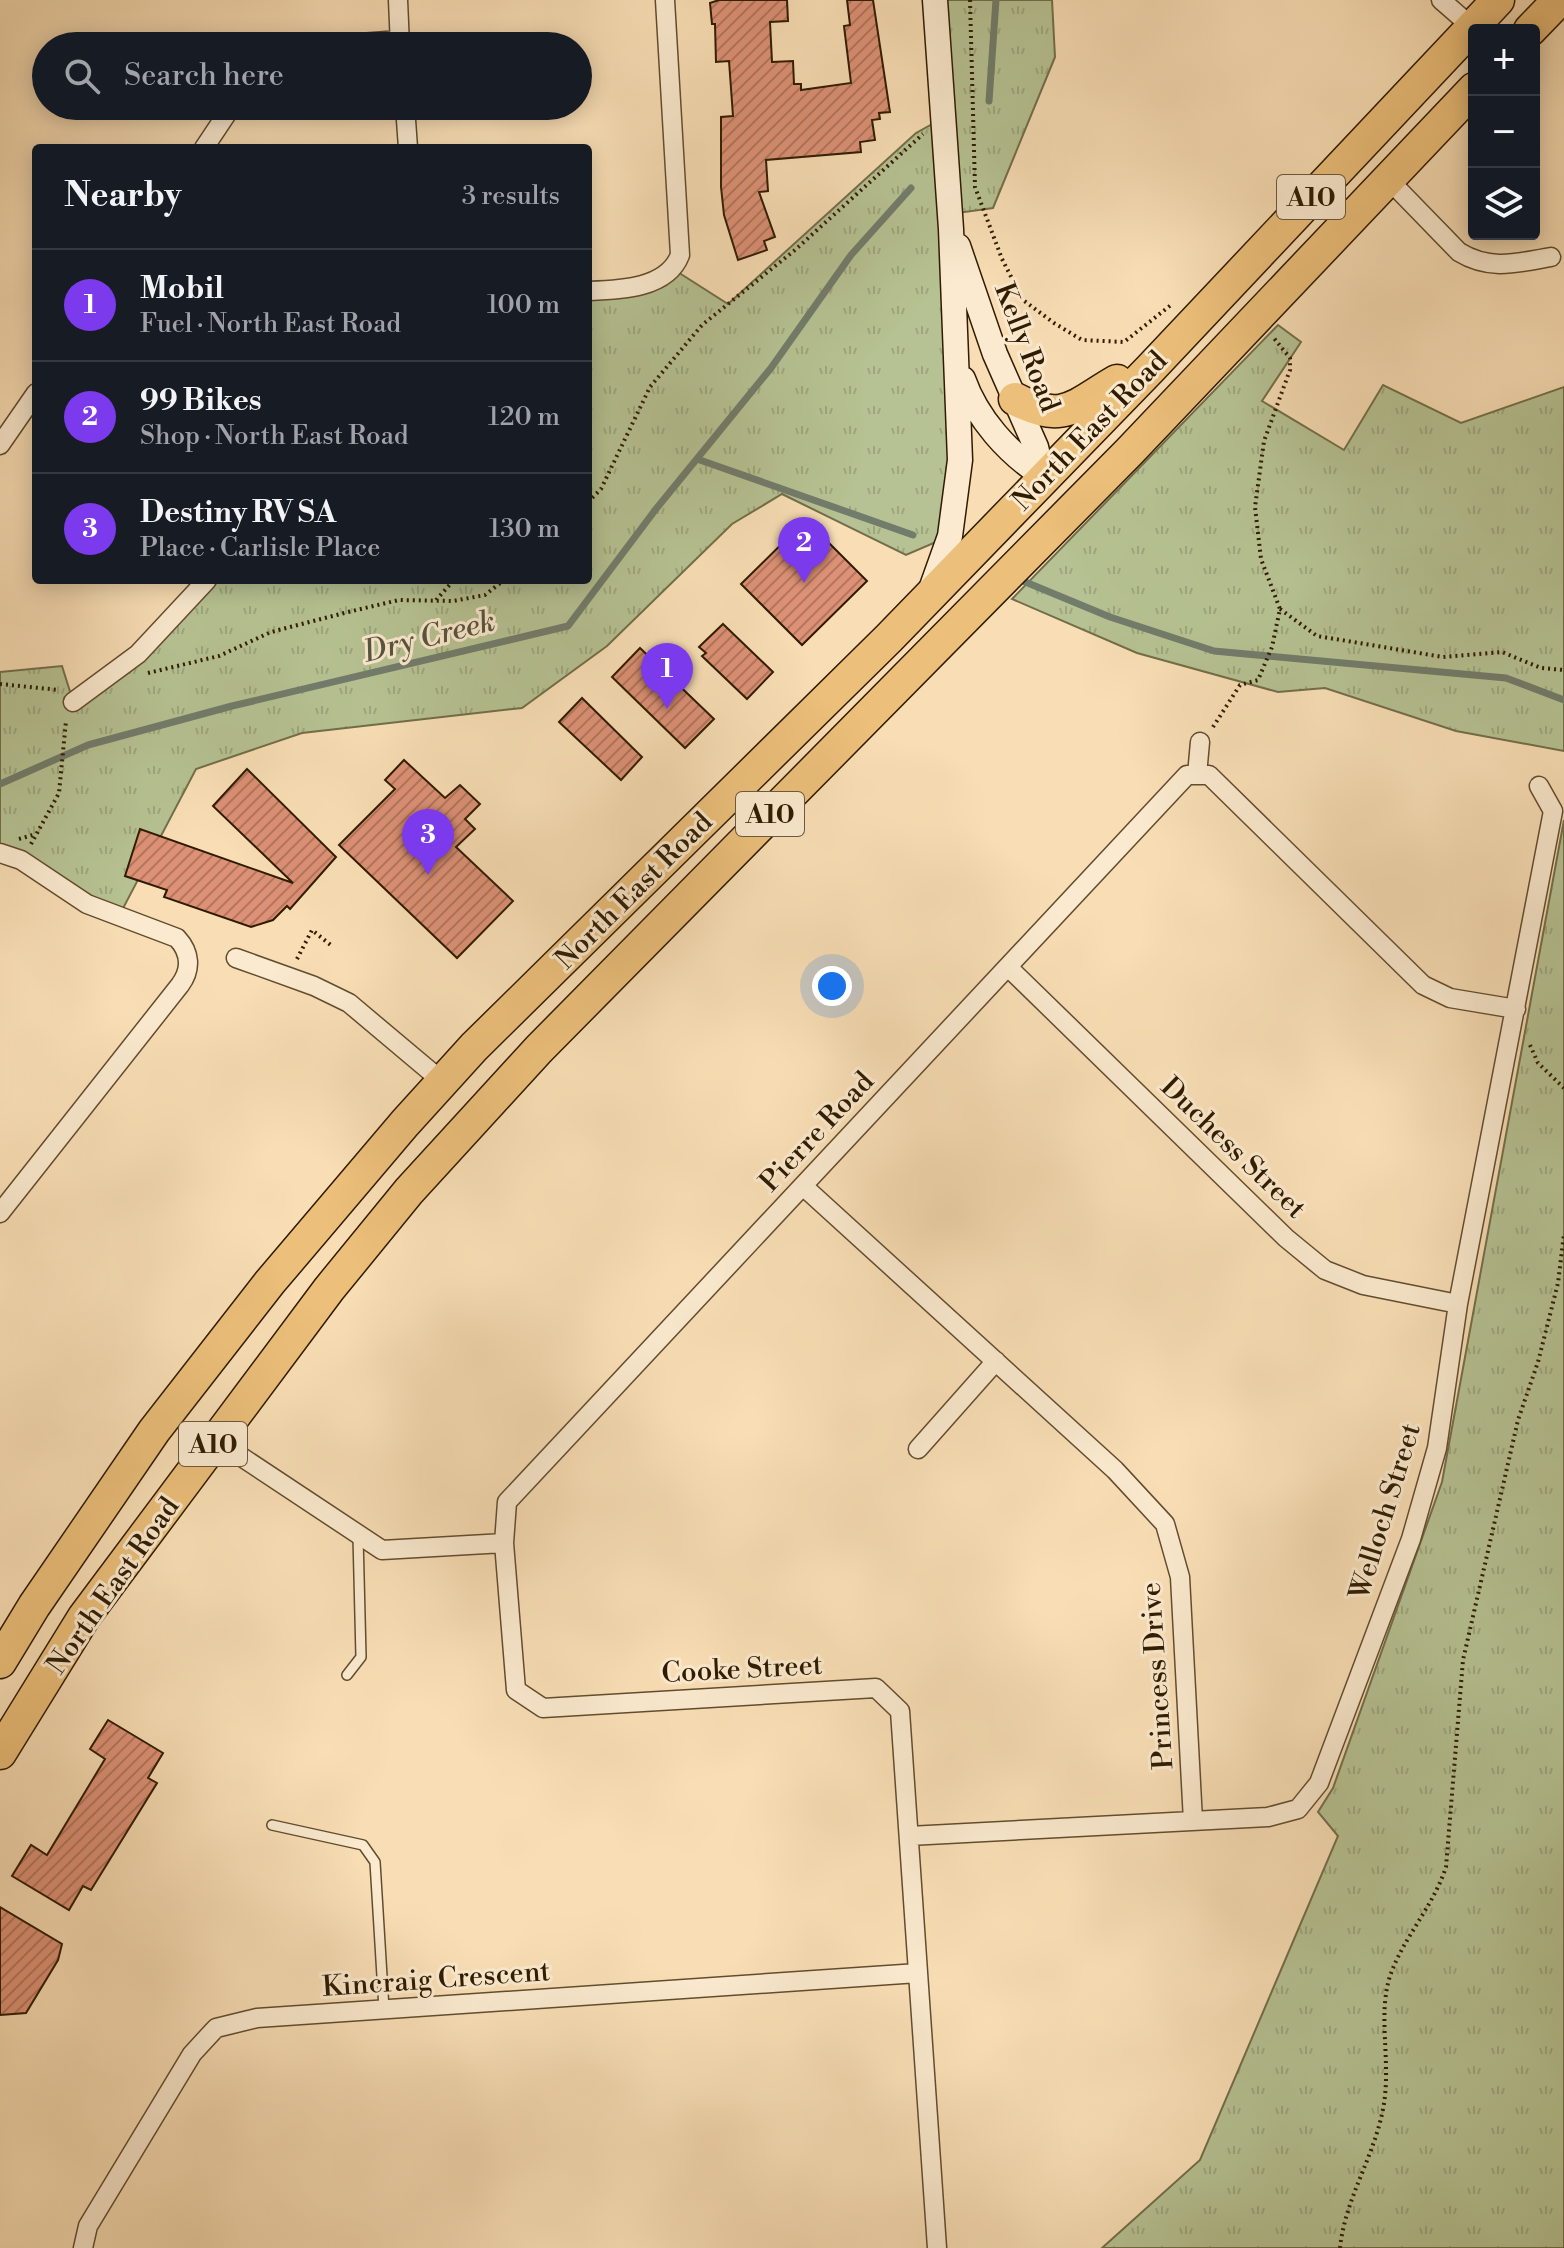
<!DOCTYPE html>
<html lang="en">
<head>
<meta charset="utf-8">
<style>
  :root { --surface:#171b24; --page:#242831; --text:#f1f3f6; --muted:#9ea1a6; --line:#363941; --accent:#7c3aed }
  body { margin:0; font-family:"Libre Bodoni",serif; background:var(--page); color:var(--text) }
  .controls { position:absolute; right:24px; top:24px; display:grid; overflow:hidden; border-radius:8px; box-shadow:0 4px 20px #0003 }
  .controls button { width:72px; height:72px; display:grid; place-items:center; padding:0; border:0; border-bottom:2px solid var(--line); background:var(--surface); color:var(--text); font:40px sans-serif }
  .you { position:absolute; left:832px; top:986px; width:28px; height:28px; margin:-20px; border:6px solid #fff; border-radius:50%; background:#1a73e8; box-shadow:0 0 0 12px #1a73e833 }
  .badge { display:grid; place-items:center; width:52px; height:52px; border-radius:50%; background:var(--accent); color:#fff; font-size:26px; font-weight:700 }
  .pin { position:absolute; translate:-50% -66px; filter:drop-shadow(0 2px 4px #0008) }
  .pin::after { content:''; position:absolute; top:42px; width:28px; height:24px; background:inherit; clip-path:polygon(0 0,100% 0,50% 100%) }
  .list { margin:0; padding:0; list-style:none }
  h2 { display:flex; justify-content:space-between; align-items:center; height:104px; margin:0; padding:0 32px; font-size:34px }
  h2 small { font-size:26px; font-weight:400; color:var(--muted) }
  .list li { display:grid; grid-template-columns:52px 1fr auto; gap:24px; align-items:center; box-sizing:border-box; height:112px; padding:0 32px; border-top:2px solid var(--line) }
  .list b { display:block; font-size:30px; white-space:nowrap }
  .list p { margin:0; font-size:26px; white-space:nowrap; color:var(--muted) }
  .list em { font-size:26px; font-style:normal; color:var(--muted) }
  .icon { flex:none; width:44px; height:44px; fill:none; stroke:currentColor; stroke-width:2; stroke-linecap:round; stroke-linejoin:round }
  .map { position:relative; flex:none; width:1564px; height:2248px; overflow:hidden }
  .search { position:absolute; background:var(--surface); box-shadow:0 4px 20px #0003; left:32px; top:32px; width:560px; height:88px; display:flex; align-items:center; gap:20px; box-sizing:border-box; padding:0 28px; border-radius:44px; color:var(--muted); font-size:30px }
  .panel { position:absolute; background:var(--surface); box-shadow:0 4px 20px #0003; left:32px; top:144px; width:560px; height:440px; border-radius:8px }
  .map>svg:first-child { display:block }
  .grass { fill:url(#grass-tufts); stroke:#726e4a; stroke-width:2 }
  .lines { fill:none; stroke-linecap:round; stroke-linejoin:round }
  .stream { stroke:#727c6b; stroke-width:7 }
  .building { fill:url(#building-hatch); stroke:#2f1b01; stroke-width:2 }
  .lane-casing { stroke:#624c2e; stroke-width:12 }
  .street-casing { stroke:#624c2e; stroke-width:21 }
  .secondary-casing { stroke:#2f1b01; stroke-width:27 }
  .highway-casing { stroke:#2f1b01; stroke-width:35 }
  .path { stroke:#2f1b01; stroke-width:4; stroke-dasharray:2 4; stroke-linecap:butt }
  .lane { stroke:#fbeacf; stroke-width:9 }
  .street { stroke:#fbeacf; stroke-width:18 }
  .secondary { stroke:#fbeacf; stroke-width:24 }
  .highway { stroke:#ecbf7a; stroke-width:32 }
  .labels { text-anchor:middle; stroke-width:6; stroke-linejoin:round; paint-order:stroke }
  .shield { fill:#fbeacf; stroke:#6c593f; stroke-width:2 }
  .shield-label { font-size:26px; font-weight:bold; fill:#2f1b01 }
  .street-label { font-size:28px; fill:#2f1b01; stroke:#fbeacf }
  .water-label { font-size:30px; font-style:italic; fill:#56533f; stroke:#fbeacf }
</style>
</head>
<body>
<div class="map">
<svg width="1564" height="2248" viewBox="0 0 1564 2248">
  <defs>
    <pattern id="grass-tufts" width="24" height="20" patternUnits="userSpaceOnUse" patternTransform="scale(2)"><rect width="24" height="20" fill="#b6c293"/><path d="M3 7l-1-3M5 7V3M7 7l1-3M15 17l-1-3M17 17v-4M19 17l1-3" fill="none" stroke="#9da67d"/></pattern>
    <pattern id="building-hatch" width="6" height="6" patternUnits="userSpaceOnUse" patternTransform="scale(2)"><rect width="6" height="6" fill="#dd9176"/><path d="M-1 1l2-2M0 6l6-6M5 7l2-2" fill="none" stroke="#b4765e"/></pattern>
  </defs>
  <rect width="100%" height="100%" fill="#f9deb5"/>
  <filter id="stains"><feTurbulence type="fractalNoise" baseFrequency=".0025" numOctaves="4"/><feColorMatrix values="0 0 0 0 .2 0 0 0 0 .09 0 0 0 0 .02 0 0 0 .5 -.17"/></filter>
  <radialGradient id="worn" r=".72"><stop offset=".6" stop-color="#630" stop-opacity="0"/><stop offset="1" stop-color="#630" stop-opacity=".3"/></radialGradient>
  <!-- grass -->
  <path class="grass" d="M935 0H1052L1055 57 993 208 950 214V536L906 555 782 494 732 524 607 646 522 708 302 733 196 769 118 918 0 853V672L62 666 73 701 207 580H588V291L673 269 728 304 916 133 943 118Z
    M1278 325 1301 342 1262 401 1344 450 1383 385 1461 423 1564 387V751L1456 731 1325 688 1278 692 1137 653 1012 599Z
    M1564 820V2248H1102L1200 2160 1338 1836 1318 1812 1333 1788 1442 1482Z"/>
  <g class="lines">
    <!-- stream -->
    <path class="stream" d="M989 101 996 0
      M697 459 913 535
      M1023 581 1110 617 1214 651 1506 678 1564 700
      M0 784 88 745 232 706 568 626 656 509 771 368 851 255 911 188"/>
  </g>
  <!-- building -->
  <path class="building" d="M719 0H787L788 21 770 22 772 62 793 61 794 84H801V90L851 83 844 26 850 25 847 0H873L890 112 879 113 880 119 872 120 875 140 860 142 861 152 766 160 768 191 759 192 775 237 764 241 767 250 738 260 724 215 721 187V117L733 116 729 61 716 62 715 24H712L710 3Z
    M806 520 867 581 802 645 741 584Z
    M723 624 773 672 747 699 702 656 706 653 699 647Z
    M640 648 714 719 685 748 612 677Z
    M582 698 642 757 621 780 559 722Z
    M404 760 445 798 460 785 480 804 465 819 475 829 456 847 513 901 457 958 339 845 395 789 385 780Z
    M247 769 336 857 290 909 287 906 273 920 251 927 164 897 167 890 125 876 140 829 293 883 213 806Z
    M108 1720 163 1753 148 1778 157 1783 91 1890 83 1886 69 1910 12 1876 31 1845 47 1855 105 1759 90 1749Z
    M0 1907 62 1944 58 1960 26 2013 0 2015Z"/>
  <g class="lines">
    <!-- lane casing -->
    <g class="lane-casing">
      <path id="lane" d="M347 1675 361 1657 358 1536
        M272 1825 363 1845 375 1862 384 2009"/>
    </g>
    <!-- street casing -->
    <g class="street-casing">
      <path id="street" d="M398 0 400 46
        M1441 0 1472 27
        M320 46 400 40
        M405 106 408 148
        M204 148 232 106
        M1388 179 1459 252C1490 271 1517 263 1551 257
        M588 291C619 290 667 289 680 255L665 0
        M0 445 36 393
        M73 702 138 654 207 580
        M1197 775 1200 742
        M0 853 21 860 87 904 177 938C190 952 192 969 180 985L0 1213
        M236 958 314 986 349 1003 443 1082
        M1008 967 1286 1238 1325 1270 1363 1285 1458 1304
        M803 1186 1115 1470 1165 1524 1180 1577 1193 1821
        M216 1440 382 1550 504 1543 516 1690 543 1708 876 1688 900 1711 937 2248
        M918 1449 996 1361
        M504 1543 507 1502 1187 775H1209L1423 985 1450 998 1516 1009
        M909 1836 1268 1817 1298 1809 1319 1783 1411 1539 1437 1448 1458 1304 1553 811 1539 786
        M83 2248 88 2226 192 2054 216 2028 257 2018 918 1973"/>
    </g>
    <!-- secondary casing -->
    <g class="secondary-casing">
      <path id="secondary" d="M958 246 995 354 1036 447 1043 476
        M963 379C977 419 1008 453 1043 476
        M930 592 950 536 960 460 951 229 935 0"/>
    </g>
    <!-- highway casing -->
    <g class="highway-casing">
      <path id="highway" d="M1530 30 1559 0
        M1015 399C1064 425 1075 405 1117 381
        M0 1662 34 1606 154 1431 270 1282 405 1123 474 1047 889 638 1151 368 1498 0
        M0 1753 84 1617 329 1289 409 1191 539 1049 1129 452 1474 89"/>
    </g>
    <!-- path -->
    <path class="path" d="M970 0 975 187 1002 259 1023 300 1054 323 1082 340 1124 342 1171 305
      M588 502 601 489 650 387 702 325 795 250 923 134
      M436 600 454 580
      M1280 609 1317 636 1443 657 1502 652 1541 668 1564 670
      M148 673 219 656 271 632 348 612 399 600 453 601 485 595 504 580
      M0 684 59 690
      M1213 727 1240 685 1258 680 1272 647 1280 609 1261 559 1255 507 1264 441 1290 370V358L1273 337
      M19 839 36 834
      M31 844 59 793 66 721
      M297 959 312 930 332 946
      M1530 1045 1538 1063 1564 1088
      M1340 2248C1345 2199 1374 2157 1383 2109 1392 2063 1377 2017 1390 1976 1403 1938 1433 1907 1446 1867L1463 1660 1518 1420 1538 1362 1558 1283 1564 1234"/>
    <!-- lane -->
    <use href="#lane" class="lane"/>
    <!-- street -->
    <use href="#street" class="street"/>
    <!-- secondary -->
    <use href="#secondary" class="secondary"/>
    <!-- highway -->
    <use href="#highway" class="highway"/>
  </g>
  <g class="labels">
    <!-- shield labels -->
    <g class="shield">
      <rect x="1277" y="175" width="68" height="44" rx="6"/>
      <rect x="736" y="792" width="68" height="44" rx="6"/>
      <rect x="179" y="1422" width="68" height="44" rx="6"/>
    </g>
    <g class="shield-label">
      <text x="1311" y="206">A10</text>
      <text x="770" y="823">A10</text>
      <text x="213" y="1453">A10</text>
    </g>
    <!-- street labels -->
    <g class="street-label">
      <text transform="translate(1028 347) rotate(69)" y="10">Kelly Road</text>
      <text transform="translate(1089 430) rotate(-46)" y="10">North East Road</text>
      <text transform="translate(633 890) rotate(-45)" y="10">North East Road</text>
      <text transform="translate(816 1131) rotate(-47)" y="10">Pierre Road</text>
      <text transform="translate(1234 1147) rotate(44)" y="10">Duchess Street</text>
      <text transform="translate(1384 1511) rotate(-73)" y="10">Welloch Street</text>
      <text transform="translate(112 1585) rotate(-55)" y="10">North East Road</text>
      <text transform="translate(742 1668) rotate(-3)" y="10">Cooke Street</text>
      <text transform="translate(1156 1676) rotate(-94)" y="10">Princess Drive</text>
      <text transform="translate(436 1978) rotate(-4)" y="10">Kincraig Crescent</text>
    </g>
    <!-- water labels -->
    <g class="water-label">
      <text transform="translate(429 636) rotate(-14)" y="10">Dry Creek</text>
    </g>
  </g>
  <rect width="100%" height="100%" filter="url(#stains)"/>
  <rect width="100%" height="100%" fill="url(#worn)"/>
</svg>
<div class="controls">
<button>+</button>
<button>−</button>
<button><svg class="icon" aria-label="layers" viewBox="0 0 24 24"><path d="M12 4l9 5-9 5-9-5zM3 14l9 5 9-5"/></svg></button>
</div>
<div class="you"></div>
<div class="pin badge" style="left:667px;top:709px">1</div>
<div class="pin badge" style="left:804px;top:583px">2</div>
<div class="pin badge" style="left:428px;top:875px">3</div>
<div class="search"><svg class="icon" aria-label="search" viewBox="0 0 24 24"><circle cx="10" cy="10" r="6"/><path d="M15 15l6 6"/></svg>Search here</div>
<section class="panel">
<h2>Nearby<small>3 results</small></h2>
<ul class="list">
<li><span class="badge">1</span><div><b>Mobil</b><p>Fuel · North East Road</p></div><em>100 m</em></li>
<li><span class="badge">2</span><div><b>99 Bikes</b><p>Shop · North East Road</p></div><em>120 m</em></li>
<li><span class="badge">3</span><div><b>Destiny RV SA</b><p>Place · Carlisle Place</p></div><em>130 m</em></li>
</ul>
</section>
</div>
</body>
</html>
